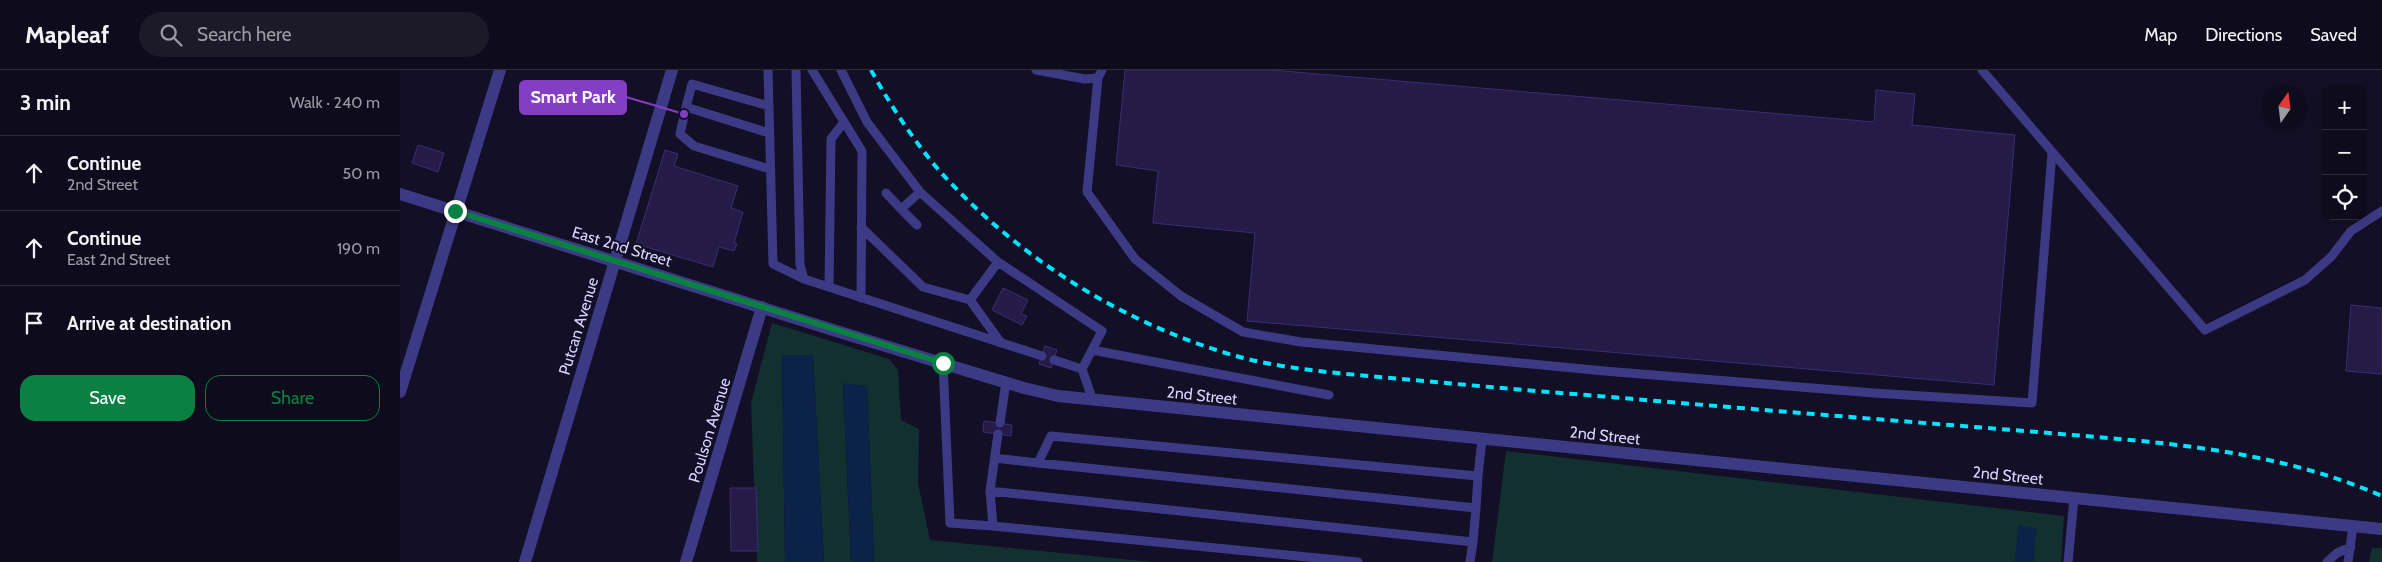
<!DOCTYPE html>
<html lang="en">
<head>
<meta charset="utf-8">
<style>
  :root { --surface:#0e0b1c; --page:#1c1929; --text:#f1f3f6; --muted:#9b9ba3; --line:#2e2b3b; --accent:#0b8043 }
  body { margin:0; font-family:Cabin,sans-serif; background:var(--page); color:var(--text) }
  .controls { position:absolute; right:15px; top:15px; display:grid; overflow:hidden; border-radius:10px; box-shadow:0 2px 12px #0003 }
  .controls button { width:45px; height:45px; display:grid; place-items:center; padding:0; border:0; border-bottom:1px solid var(--line); background:var(--surface); color:var(--text); font:25px sans-serif }
  .compass { position:absolute; left:1862px; top:15px; width:45px; height:45px; border-radius:50%; background:var(--surface); box-shadow:0 2px 12px #0003; rotate:14deg }
  .stop { position:absolute; width:15px; height:15px; margin:-11px; border:4px solid #0b8043; border-radius:50%; background:#fff }
  .stop.end { background:#0b8043; border-color:#fff; box-shadow:0 1px 5px #0008 }
  .list { margin:0; padding:0; list-style:none }
  h2 { display:flex; justify-content:space-between; align-items:center; height:65px; margin:0; padding:0 20px; font-size:21px }
  h2 small { font-size:16px; font-weight:400; color:var(--muted) }
  .list li { display:grid; grid-template-columns:32px 1fr auto; gap:15px; align-items:center; box-sizing:border-box; height:75px; padding:0 20px; border-top:1px solid var(--line) }
  .list b { display:block; font-size:19px; white-space:nowrap }
  .list p { margin:0; font-size:16px; white-space:nowrap; color:var(--muted) }
  .list em { font-size:16px; font-style:normal; color:var(--muted) }
  .actions { display:flex; gap:10px; padding:15px 20px }
  .actions a { flex:1; padding:11px 0; border:1px solid var(--accent); border-radius:15px; text-align:center; font-size:18px; color:var(--accent) }
  .actions .main { background:var(--accent); color:#fff }
  .icon { flex:none; width:28px; height:28px; fill:none; stroke:currentColor; stroke-width:2; stroke-linecap:round; stroke-linejoin:round }
  .map { position:relative; flex:none; width:1982px; height:492px; overflow:hidden }
  header { display:flex; align-items:center; gap:30px; box-sizing:border-box; height:70px; padding:0 25px; background:var(--surface); border-bottom:1px solid var(--line) }
  header strong { font-size:24px }
  nav { display:flex; gap:28px; margin-inline-start:auto; font-size:18px }
  .search { width:350px; height:45px; background:var(--page); display:flex; align-items:center; gap:12px; box-sizing:border-box; padding:0 18px; border-radius:28px; color:var(--muted); font-size:19px }
  main { display:flex }
  aside { flex:1; background:var(--surface) }
  .map>svg:first-child { display:block }
  .green { fill:#12302f }
  .water { fill:#0c2248 }
  .building { fill:#241b47; stroke:#3b2d73 }
  .lines { fill:none; stroke-linecap:round; stroke-linejoin:round }
  .service { stroke:#3d3a85; stroke-width:9 }
  .minor { stroke:#3d3a85; stroke-width:12 }
  .tertiary { stroke:#3d3a85; stroke-width:12 }
  .rail { stroke:#00e5ff; stroke-width:4; stroke-dasharray:8 6; stroke-linecap:butt }
  .route { stroke:#0b8043; stroke-width:6 }
  .labels { text-anchor:middle; stroke-width:4; stroke-linejoin:round; paint-order:stroke }
  .street-label { font-size:16px; fill:#d9d4ff; stroke:#130f26 }
  .leader { fill:none; stroke:#843dc5; stroke-width:2 }
  .callout-dot { fill:#843dc5; stroke:#130f26; stroke-width:2 }
  .callout { fill:#843dc5; stroke:#843dc5; stroke-width:2 }
  .callout-label { font-size:18px; text-anchor:middle; font-weight:bold; fill:#fff }
</style>
</head>
<body>
<header>
<strong>Mapleaf</strong>
<div class="search"><svg class="icon" aria-label="search" viewBox="0 0 24 24"><circle cx="10" cy="10" r="6"/><path d="M15 15l6 6"/></svg>Search here</div>
<nav><a>Map</a><a>Directions</a><a>Saved</a></nav>
</header>
<main>
<aside>
<h2>3 min<small>Walk · 240 m</small></h2>
<ul class="list">
<li><svg class="icon" aria-label="ahead" viewBox="0 0 24 24"><path d="M12 20V5M6 11l6-6 6 6"/></svg><div><b>Continue</b><p>2nd Street</p></div><em>50 m</em></li>
<li><svg class="icon" aria-label="ahead" viewBox="0 0 24 24"><path d="M12 20V5M6 11l6-6 6 6"/></svg><div><b>Continue</b><p>East 2nd Street</p></div><em>190 m</em></li>
<li><svg class="icon" aria-label="arrive" viewBox="0 0 24 24"><path d="M6 21V4h12l-3 4 3 4H6"/></svg><div><b>Arrive at destination</b></div></li>
</ul>
<div class="actions"><a class="main">Save</a><a>Share</a></div>
</aside>
<div class="map">
<svg width="1982" height="492" viewBox="0 0 1982 492">
  <rect width="100%" height="100%" fill="#130f26"/>
  <!-- green -->
  <path class="green" d="M372 253 489 289 498 300 501 350 519 359 518 413 530 470 753 492H474L467 316 443 314 451 492H424L413 286 382 285 385 492H357L351 333Z
    M1106 381 1664 446 1661 492H1633L1636 459 1619 456 1615 492H1092Z
    M1972 478H1982V492H1969Z"/>
  <!-- water -->
  <path class="water" d="M382 285H413L424 492H385Z
    M443 313 467 316 474 492H451Z
    M1618 456 1636 458 1633 492H1615Z"/>
  <!-- building -->
  <path class="building" d="M725 0H872L1474 52 1476 20 1515 24 1512 55 1615 65 1594 315 847 251 855 163 753 153 758 101 716 95Z
    M18 75 44 83 38 102 12 93Z
    M265 80 278 84 274 96 338 116 331 138 343 142 334 173 337 174 334 181 319 177 313 197 236 174Z
    M603 218 628 230 621 244 627 246 622 255 592 240Z
    M1951 235 1982 238V304L1946 301Z
    M645 276 657 280 651 298 639 294Z
    M584 351 612 355 611 366 583 362Z
    M330 418H356L358 481H331Z"/>
  <g class="lines">
    <!-- service -->
    <path class="service" d="M368 0 373 194 404 209 642 286
      M396 0 400 195 404 209
      M412 0 462 81 461 228
      M441 0 467 52 520 122 598 192 702 261 682 299
      M636 0 685 9 698 8
      M702 0 698 8 687 122 735 189 781 226 843 262 901 272 1204 301 1474 323 1632 333 1652 83
      M1582 0 1805 260 1905 210 1931 187 1951 161 1982 141
      M369 36 292 14 286 37 369 63
      M286 37 280 64 294 76 370 99
      M486 123 501 139
      M517 155 501 139 520 122
      M461 157 523 217 570 230 601 273
      M429 217 431 69 444 52
      M570 230 598 192
      M692 280 929 325
      M654 290 682 299 693 331
      M543 293 550 453 593 456
      M600 353 606 312
      M598 364 590 421 593 456 958 492
      M595 388 638 393 1076 438 1078 406 651 366 638 393
      M1078 406 1082 369
      M590 421 1073 472 1070 492
      M1073 472 1076 438
      M1668 492 1674 428
      M1927 492 1937 483 1951 477
      M1948 492 1953 456"/>
    <!-- minor -->
    <path class="minor" d="M0 322 100 0
      M125 492 272 0
      M286 492 362 237"/>
    <!-- tertiary -->
    <path class="tertiary" d="M0 124 433 260 624 318 658 326 1982 459"/>
    <!-- rail -->
    <path class="rail" d="M471 0C490 35 519 79 546 108 623 191 727 255 836 286 887 300 939 303 991 308 1056 314 1121 320 1187 325 1337 338 1487 350 1637 362 1755 372 1872 378 1982 426"/>
  </g>
  <g class="lines">
    <!-- route -->
    <path class="route" d="M55 141 543 293"/>
  </g>
  <g class="labels">
    <!-- street labels -->
    <g class="street-label">
      <text transform="translate(222 176) rotate(17)" y="6">East 2nd Street</text>
      <text transform="translate(178 256) rotate(-73)" y="6">Putcan Avenue</text>
      <text transform="translate(802 325) rotate(6)" y="6">2nd Street</text>
      <text transform="translate(309 360) rotate(-73)" y="6">Poulson Avenue</text>
      <text transform="translate(1205 365) rotate(6)" y="6">2nd Street</text>
      <text transform="translate(1608 405) rotate(6)" y="6">2nd Street</text>
    </g>
  </g>
  <!-- callouts -->
  <path class="leader" d="M284 44L226 27"/>
  <circle class="callout-dot" cx="284" cy="44" r="5"/>
  <rect class="callout" x="120" y="11" width="106" height="33" rx="5"/>
  <g class="callout-label">
    <text x="173" y="33">Smart Park</text>
  </g>
</svg>
<div class="controls">
<button>+</button>
<button>−</button>
<button><svg class="icon" aria-label="locate" viewBox="0 0 24 24"><circle cx="12" cy="12" r="6"/><path d="M12 2v4M12 18v4M2 12h4M18 12h4"/></svg></button>
</div>
<svg class="compass" viewBox="-18 -18 36 36"><path d="M0-13l5 13h-10z" fill="#e53935"/><path d="M0 13l5-13h-10z" fill="#9b9ba3"/></svg>
<div class="stop" style="left:543px;top:293px"></div>
<div class="stop end" style="left:55px;top:141px"></div>
</div>
</main>
</body>
</html>
